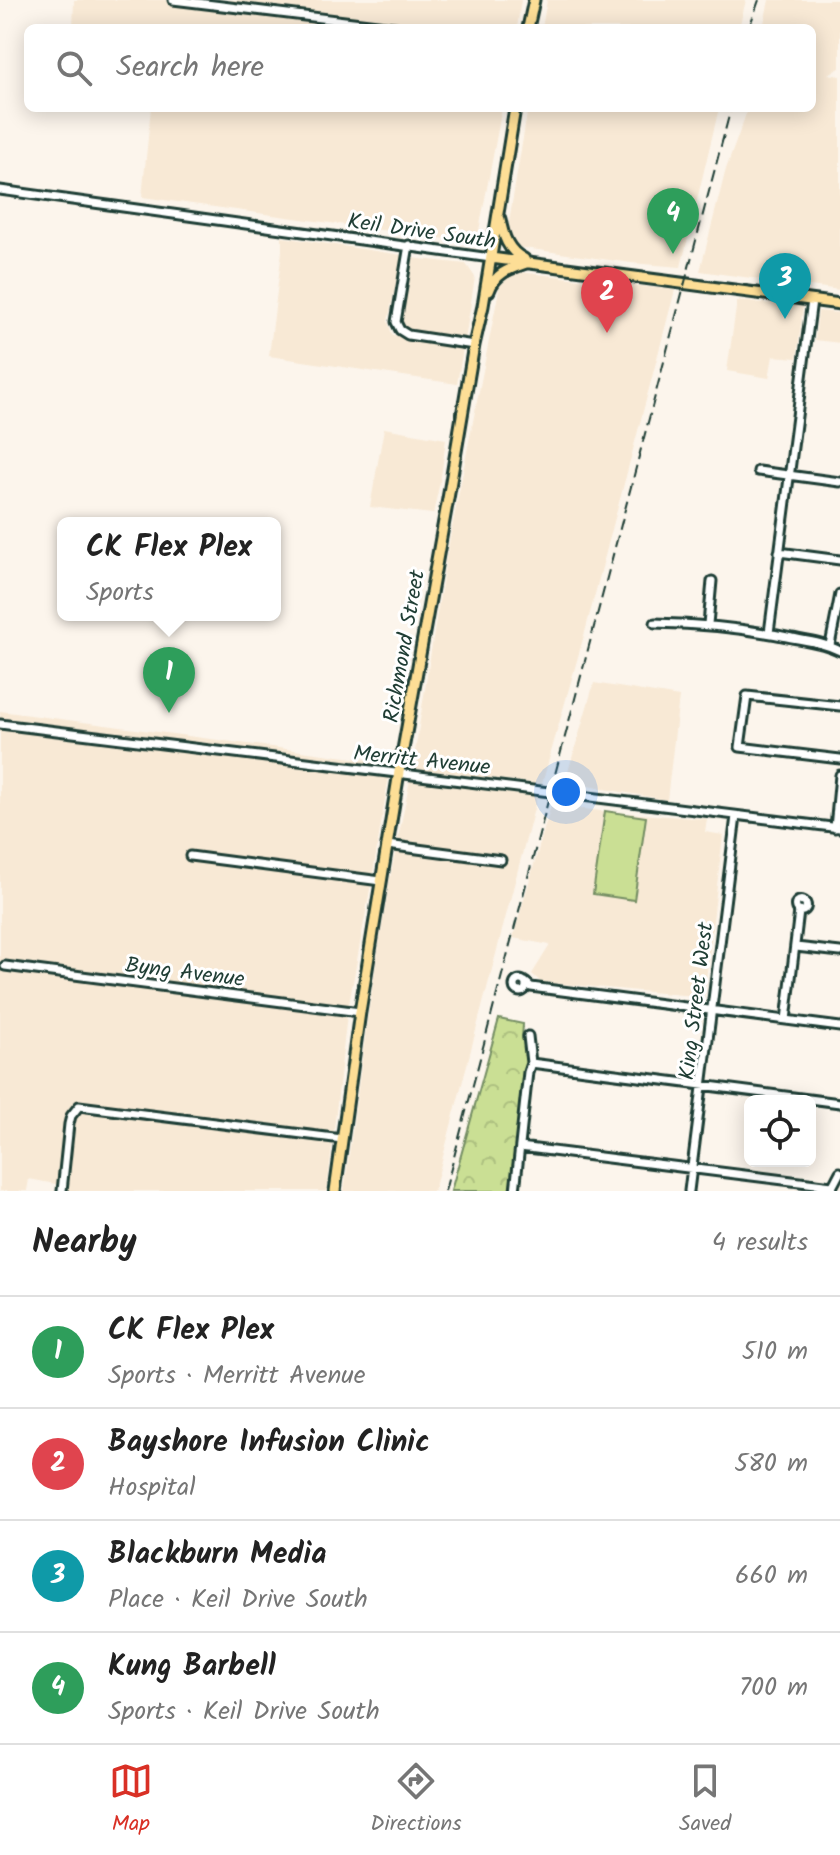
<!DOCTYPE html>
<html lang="en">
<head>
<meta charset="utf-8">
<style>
  :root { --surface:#fff; --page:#f6f6f6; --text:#222; --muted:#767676; --line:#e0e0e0; --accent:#d93025 }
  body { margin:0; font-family:Kalam,sans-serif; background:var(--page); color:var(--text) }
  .controls { position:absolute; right:24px; bottom:24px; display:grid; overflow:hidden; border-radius:12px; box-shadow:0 4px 20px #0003 }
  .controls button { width:72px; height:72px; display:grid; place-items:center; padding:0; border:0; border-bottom:2px solid var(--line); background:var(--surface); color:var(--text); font:40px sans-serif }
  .you { position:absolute; left:566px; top:792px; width:28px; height:28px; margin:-20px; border:6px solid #fff; border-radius:50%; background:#1a73e8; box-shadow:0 0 0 12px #1a73e833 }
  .badge { display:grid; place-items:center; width:52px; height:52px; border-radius:50%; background:var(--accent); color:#fff; font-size:26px; font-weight:700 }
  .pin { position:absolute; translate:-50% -66px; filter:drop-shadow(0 2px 4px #0008) }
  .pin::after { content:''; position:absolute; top:42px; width:28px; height:24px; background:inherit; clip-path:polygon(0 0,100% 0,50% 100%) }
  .popup { position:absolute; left:57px; top:517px; width:224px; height:104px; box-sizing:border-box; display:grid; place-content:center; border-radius:12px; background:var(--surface); filter:drop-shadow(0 2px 6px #0005); font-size:26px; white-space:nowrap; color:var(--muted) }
  .popup b { font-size:30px; color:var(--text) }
  .popup::after { content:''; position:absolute; left:50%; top:100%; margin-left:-16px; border:16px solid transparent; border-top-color:var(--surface) }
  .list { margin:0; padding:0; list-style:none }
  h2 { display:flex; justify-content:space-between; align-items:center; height:104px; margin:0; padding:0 32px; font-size:34px }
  h2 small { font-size:26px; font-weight:400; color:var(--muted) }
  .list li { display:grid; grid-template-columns:52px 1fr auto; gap:24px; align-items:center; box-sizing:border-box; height:112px; padding:0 32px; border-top:2px solid var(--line) }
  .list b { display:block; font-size:30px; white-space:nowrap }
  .list p { margin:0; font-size:26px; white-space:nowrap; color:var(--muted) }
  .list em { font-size:26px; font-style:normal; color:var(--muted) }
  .icon { flex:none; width:44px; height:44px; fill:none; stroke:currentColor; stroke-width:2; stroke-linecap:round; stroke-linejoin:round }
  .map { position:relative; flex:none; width:840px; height:1191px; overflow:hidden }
  .search { position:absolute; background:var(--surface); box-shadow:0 4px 20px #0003; left:24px; right:24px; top:24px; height:88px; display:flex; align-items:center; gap:20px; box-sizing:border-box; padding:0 28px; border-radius:12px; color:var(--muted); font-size:30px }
  .sheet { height:552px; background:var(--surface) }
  nav { display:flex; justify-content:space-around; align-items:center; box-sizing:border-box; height:112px; border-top:2px solid var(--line); background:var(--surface); font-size:22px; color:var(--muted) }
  nav a { display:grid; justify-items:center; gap:4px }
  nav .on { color:var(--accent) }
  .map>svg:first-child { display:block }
  .built { fill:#f8e9d5 }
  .grass { fill:#cadf94; stroke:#748e64; stroke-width:2 }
  .forest { fill:url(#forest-crowns); stroke:#748e64; stroke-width:2 }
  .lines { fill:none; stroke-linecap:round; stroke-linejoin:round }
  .minor-casing { stroke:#1f3d34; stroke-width:13 }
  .major-casing { stroke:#1f3d34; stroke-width:15 }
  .minor { stroke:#fff; stroke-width:7 }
  .major { stroke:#fdde96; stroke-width:9 }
  .rail { stroke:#1f3d34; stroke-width:2; stroke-dasharray:12 6; stroke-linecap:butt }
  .labels { text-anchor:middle; stroke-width:6; stroke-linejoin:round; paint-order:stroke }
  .street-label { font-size:22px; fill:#1f3d34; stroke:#fff }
</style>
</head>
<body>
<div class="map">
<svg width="840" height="1191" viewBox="0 0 840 1191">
  <defs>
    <pattern id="forest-crowns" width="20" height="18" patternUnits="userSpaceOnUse" patternTransform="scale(2)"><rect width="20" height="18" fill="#cadf94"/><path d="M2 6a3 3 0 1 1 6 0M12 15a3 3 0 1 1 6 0" fill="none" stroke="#adc080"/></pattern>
  </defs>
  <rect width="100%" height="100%" fill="#fcf5ec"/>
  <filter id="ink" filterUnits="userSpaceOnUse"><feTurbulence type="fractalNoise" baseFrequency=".0125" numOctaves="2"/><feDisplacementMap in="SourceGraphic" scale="16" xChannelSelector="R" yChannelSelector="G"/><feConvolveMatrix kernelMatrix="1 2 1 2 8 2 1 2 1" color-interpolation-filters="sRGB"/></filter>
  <g filter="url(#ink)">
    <!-- built -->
    <path class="built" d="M74 0H521L517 28H73Z
      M547 0H746L739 28H542Z
      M769 0H840V68L828 74 840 76V290L700 271 726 169 746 114 754 108H812V28H763Z
      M151 108H502L478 236 465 240H454L142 197Z
      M528 108H719L681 267 631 263 517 247 507 233Z
      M282 237 402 255 388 321 392 335 463 348 457 384 269 356 282 251Z
      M411 258 466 264 475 277 465 340 405 328 401 316Z
      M519 272 675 290 585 632 542 784 412 770 446 558 500 285 509 277Z
      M737 301 803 306 797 358 773 356 769 378 727 371Z
      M818 311 840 313V343L815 340Z
      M384 428 446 439 441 477 433 514 370 507Z
      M594 683 679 697 667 800 565 782Z
      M0 711 391 763 373 873 347 1015 327 1191H66V1186L29 1179 27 1191H0Z
      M410 780 537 797 434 1191H344L369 1008 389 883Z
      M551 805 601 811 707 819 705 832 723 835 704 997 541 982 532 974 550 945 513 938Z"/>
    <!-- grass -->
    <path class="grass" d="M605 811 646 817 634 900 593 894Z"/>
    <!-- forest -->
    <path class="forest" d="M499 1019 523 1024 522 1039 529 1052V1060L512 1191H451Z"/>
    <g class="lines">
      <!-- minor casing -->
      <g class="minor-casing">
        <path id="minor" d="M173 0 402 28
          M0 190 491 258
          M409 245 396 322 400 330 408 335 474 345
          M758 471 840 482
          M779 552 840 560
          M655 623C701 624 746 628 792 638 808 641 825 643 840 651
          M708 624 712 581
          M769 633 812 300
          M830 645 840 594
          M840 706 747 696 740 747 840 759
          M0 724 840 828
          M835 828 840 775
          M387 845 501 860
          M190 856 381 881
          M795.5 906a5.5 5.5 0 1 1 11 0a5.5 5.5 0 1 1-11 0Z
          M796 947 840 952
          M5 966 360 1012
          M514 986a6 6 0 1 1 12 0a6 6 0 1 1-12 0Z
          M525 982 531 987 840 1027
          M786 1020 799 911
          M531 1063 840 1103
          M520 1147 832 1186
          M62 1191 69 1124 71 1116 79 1106 342 1139
          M515 1191 528 1072 531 1063 528 1036
          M689 1191 736 816
          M830 1191 840 1172"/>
      </g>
      <!-- major casing -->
      <g class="major-casing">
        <path id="major" d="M528 28 534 0
          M500 219C503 236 508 251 524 259
          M491 258 840 304
          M489 291C495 273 509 269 526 263
          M335 1191 360 1012 399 772 449 493 474 345 483 306 515 108"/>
      </g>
      <!-- minor -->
      <use href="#minor" class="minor"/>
      <!-- major -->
      <use href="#major" class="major"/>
      <!-- rail -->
      <path class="rail" d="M749 28 759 0
        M445 1191 731 108"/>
    </g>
  </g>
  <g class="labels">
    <!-- street labels -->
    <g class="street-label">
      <text transform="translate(422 230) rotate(8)" y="8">Keil Drive South</text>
      <text transform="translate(403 646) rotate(-80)" y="8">Richmond Street</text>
      <text transform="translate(422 759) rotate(6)" y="8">Merritt Avenue</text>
      <text transform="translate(185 971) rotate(7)" y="8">Byng Avenue</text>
      <text transform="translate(695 1001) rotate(-83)" y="8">King Street West</text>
    </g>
  </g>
</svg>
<div class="controls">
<button><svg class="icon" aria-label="locate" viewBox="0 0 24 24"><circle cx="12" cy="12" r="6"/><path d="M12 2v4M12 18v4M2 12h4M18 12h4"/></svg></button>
</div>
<div class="you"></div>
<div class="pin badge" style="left:169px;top:713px;background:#2e9e5b">1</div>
<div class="popup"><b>CK Flex Plex</b>Sports</div>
<div class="pin badge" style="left:607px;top:333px;background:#e0444e">2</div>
<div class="pin badge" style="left:785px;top:319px;background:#0f9aa8">3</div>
<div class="pin badge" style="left:673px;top:254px;background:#2e9e5b">4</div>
<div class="search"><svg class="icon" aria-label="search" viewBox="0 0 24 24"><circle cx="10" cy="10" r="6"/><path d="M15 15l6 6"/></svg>Search here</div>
</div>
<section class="sheet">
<h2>Nearby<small>4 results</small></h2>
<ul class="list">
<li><span class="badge" style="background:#2e9e5b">1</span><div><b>CK Flex Plex</b><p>Sports · Merritt Avenue</p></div><em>510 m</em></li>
<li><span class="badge" style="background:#e0444e">2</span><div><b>Bayshore Infusion Clinic</b><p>Hospital</p></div><em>580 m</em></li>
<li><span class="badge" style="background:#0f9aa8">3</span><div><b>Blackburn Media</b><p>Place · Keil Drive South</p></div><em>660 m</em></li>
<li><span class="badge" style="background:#2e9e5b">4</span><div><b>Kung Barbell</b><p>Sports · Keil Drive South</p></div><em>700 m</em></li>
</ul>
</section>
<nav>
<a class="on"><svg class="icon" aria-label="map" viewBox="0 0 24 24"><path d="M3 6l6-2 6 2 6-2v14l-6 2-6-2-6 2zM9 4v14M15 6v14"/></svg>Map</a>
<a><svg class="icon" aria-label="directions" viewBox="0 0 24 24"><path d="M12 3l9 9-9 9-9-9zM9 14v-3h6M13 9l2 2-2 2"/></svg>Directions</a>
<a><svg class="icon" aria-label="saved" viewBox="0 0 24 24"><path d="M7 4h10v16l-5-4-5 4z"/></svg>Saved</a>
</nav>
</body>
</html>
